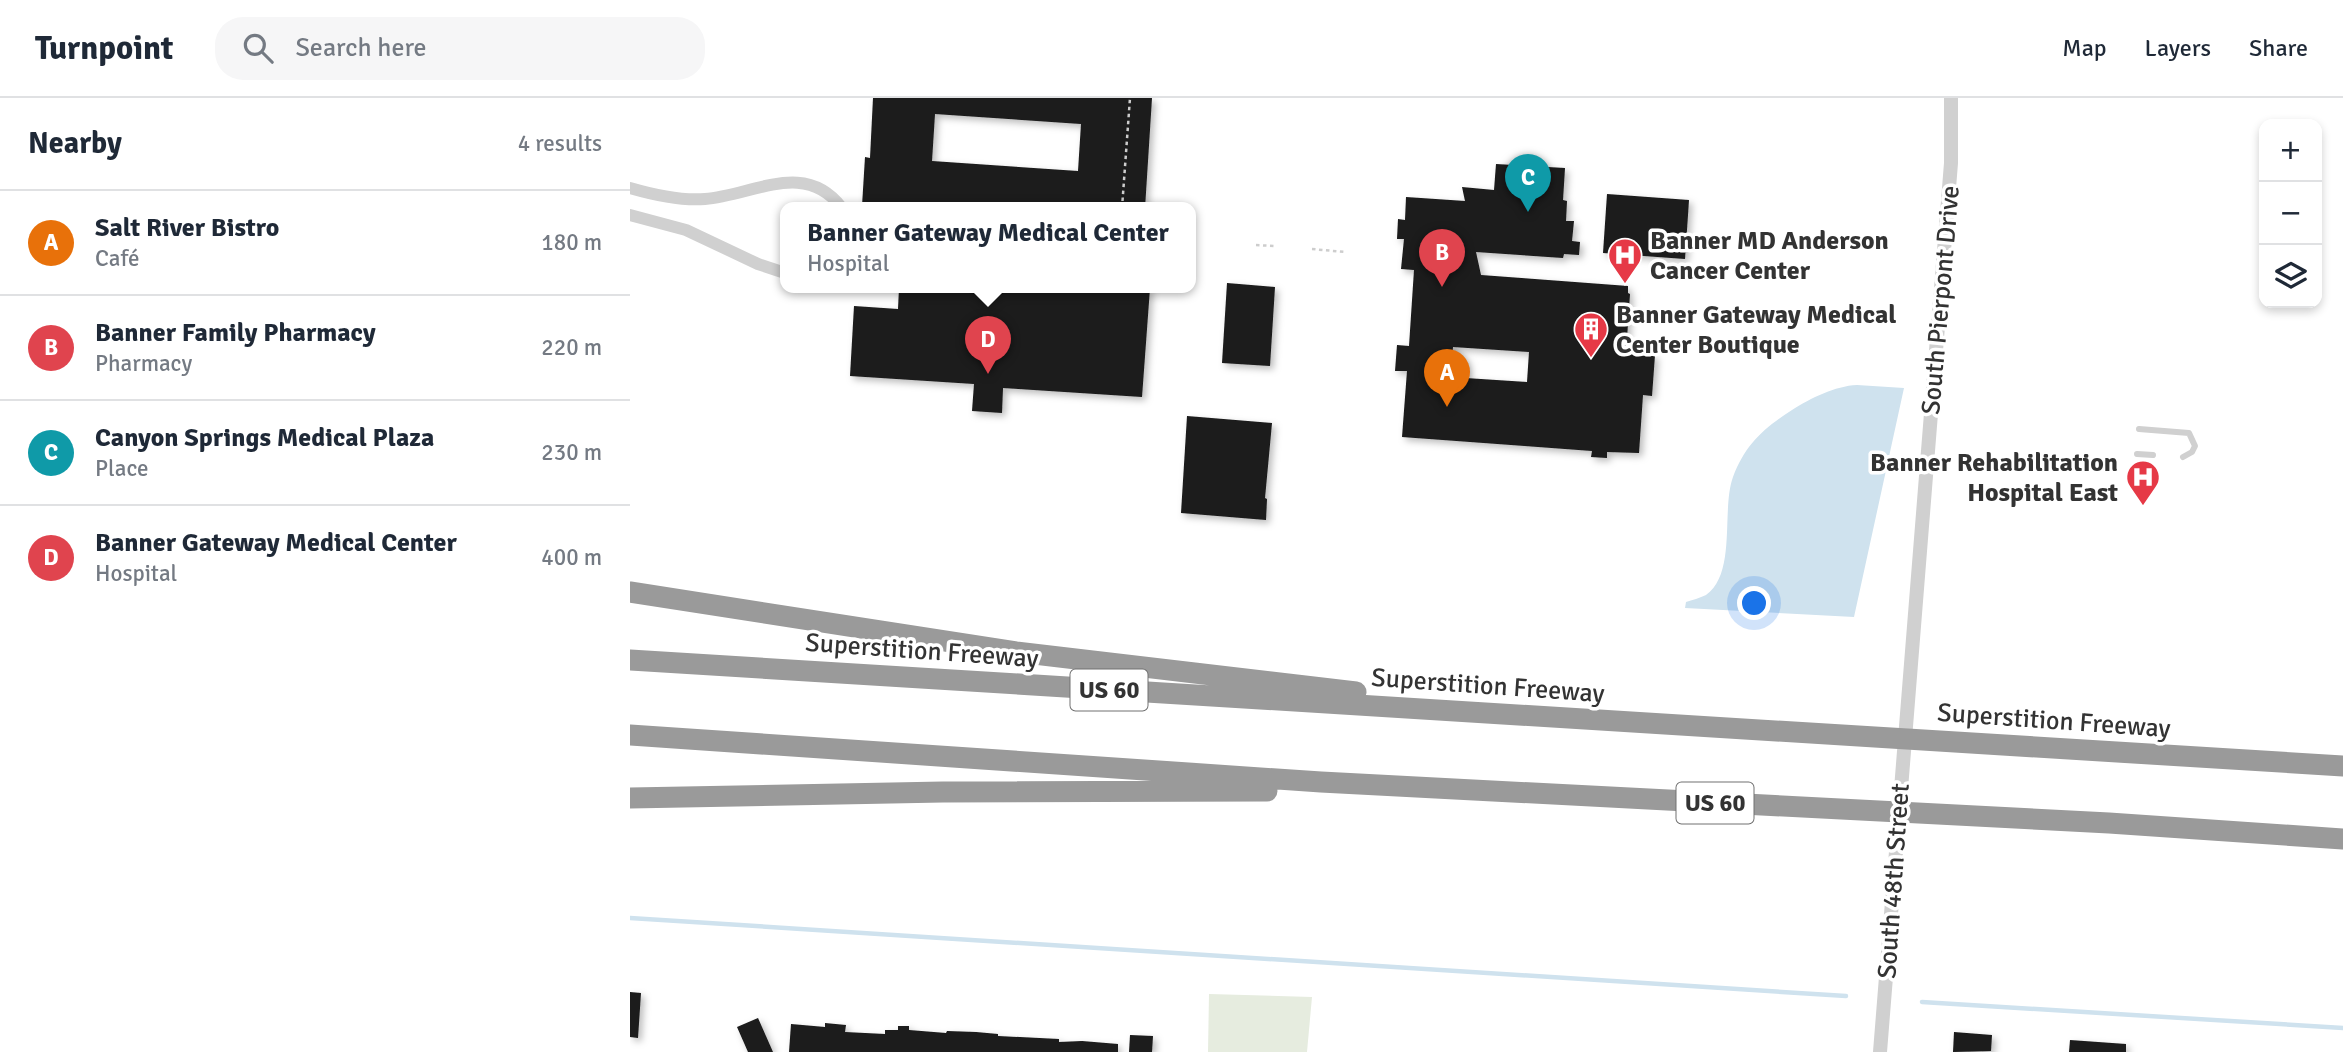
<!DOCTYPE html>
<html lang="en">
<head>
<meta charset="utf-8">
<style>
  :root { --surface:#fff; --page:#f6f6f7; --text:#1f2937; --muted:#747a83; --line:#e0e1e3; --accent:#111827 }
  body { margin:0; font-family:Signika,sans-serif; background:var(--page); color:var(--text) }
  .controls { position:absolute; right:21px; top:21px; display:grid; overflow:hidden; border-radius:14px; box-shadow:0 4px 10px #0003 }
  .controls button { width:63px; height:63px; display:grid; place-items:center; padding:0; border:0; border-bottom:2px solid var(--line); background:var(--surface); color:var(--text); font:35px sans-serif }
  .you { position:absolute; left:1125px; top:506px; width:24px; height:24px; margin:-18px; border:5px solid #fff; border-radius:50%; background:#1a73e8; box-shadow:0 0 0 10px #1a73e833 }
  .badge { display:grid; place-items:center; width:46px; height:46px; border-radius:50%; background:var(--accent); color:#fff; font-size:23px; font-weight:700 }
  .pin { position:absolute; translate:-50% -58px; filter:drop-shadow(0 2px 4px #0008) }
  .pin::after { content:''; position:absolute; top:37px; width:24px; height:21px; background:inherit; clip-path:polygon(0 0,100% 0,50% 100%) }
  .popup { position:absolute; left:150px; top:104px; width:416px; height:91px; box-sizing:border-box; display:grid; place-content:center; border-radius:14px; background:var(--surface); filter:drop-shadow(0 2px 5px #0005); font-size:23px; white-space:nowrap; color:var(--muted) }
  .popup b { font-size:26px; color:var(--text) }
  .popup::after { content:''; position:absolute; left:50%; top:100%; margin-left:-14px; border:14px solid transparent; border-top-color:var(--surface) }
  .list { margin:0; padding:0; list-style:none }
  h2 { display:flex; justify-content:space-between; align-items:center; height:91px; margin:0; padding:0 28px; font-size:30px }
  h2 small { font-size:23px; font-weight:400; color:var(--muted) }
  .list li { display:grid; grid-template-columns:46px 1fr auto; gap:21px; align-items:center; box-sizing:border-box; height:105px; padding:0 28px; border-top:2px solid var(--line) }
  .list b { display:block; font-size:26px; white-space:nowrap }
  .list p { margin:0; font-size:23px; white-space:nowrap; color:var(--muted) }
  .list em { font-size:23px; font-style:normal; color:var(--muted) }
  .icon { flex:none; width:38px; height:38px; fill:none; stroke:currentColor; stroke-width:2; stroke-linecap:round; stroke-linejoin:round }
  .map { position:relative; flex:none; width:1713px; height:954px; overflow:hidden }
  header { display:flex; align-items:center; gap:42px; box-sizing:border-box; height:98px; padding:0 35px; background:var(--surface); border-bottom:2px solid var(--line) }
  header strong { font-size:33px }
  nav { display:flex; gap:38px; margin-inline-start:auto; font-size:24px }
  .search { width:490px; height:63px; background:var(--page); display:flex; align-items:center; gap:18px; box-sizing:border-box; padding:0 24px; border-radius:28px; color:var(--muted); font-size:26px }
  main { display:flex }
  aside { flex:1; background:var(--surface) }
  .map>svg:first-child { display:block }
  .green { fill:#e6ecdf }
  .water { fill:#cfe2ee }
  .lines { fill:none; stroke-linecap:round; stroke-linejoin:round }
  .stream { stroke:#cfe2ee; stroke-width:4.5 }
  .building { fill:#1a1a1a; fill-rule:evenodd; filter:url(#shadow) }
  .path { stroke:#cdcdcd; stroke-width:2.5; stroke-dasharray:3.5 3.5; stroke-linecap:butt }
  .service { stroke:#d0d0d0; stroke-width:6 }
  .minor { stroke:#d0d0d0; stroke-width:12 }
  .tertiary { stroke:#d0d0d0; stroke-width:14 }
  .motorway { stroke:#9a9a9a; stroke-width:21 }
  .labels { text-anchor:middle; stroke-width:7; stroke-linejoin:round; paint-order:stroke }
  .shield { fill:#fff; stroke:#707070; stroke-width:2 }
  .shield-label { font-size:24px; font-weight:bold; fill:#333 }
  .poi-label { font-size:26px; font-weight:bold; fill:#333; stroke:#fff; text-anchor:start }
  .street-label { font-size:26px; fill:#333; stroke:#fff }
</style>
</head>
<body>
<header>
<strong>Turnpoint</strong>
<div class="search"><svg class="icon" aria-label="search" viewBox="0 0 24 24"><circle cx="10" cy="10" r="6"/><path d="M15 15l6 6"/></svg>Search here</div>
<nav><a>Map</a><a>Layers</a><a>Share</a></nav>
</header>
<main>
<aside>
<h2>Nearby<small>4 results</small></h2>
<ul class="list">
<li><span class="badge" style="background:#e8710a">A</span><div><b>Salt River Bistro</b><p>Café</p></div><em>180 m</em></li>
<li><span class="badge" style="background:#e0444e">B</span><div><b>Banner Family Pharmacy</b><p>Pharmacy</p></div><em>220 m</em></li>
<li><span class="badge" style="background:#0f9aa8">C</span><div><b>Canyon Springs Medical Plaza</b><p>Place</p></div><em>230 m</em></li>
<li><span class="badge" style="background:#e0444e">D</span><div><b>Banner Gateway Medical Center</b><p>Hospital</p></div><em>400 m</em></li>
</ul>
</aside>
<div class="map">
<svg width="1713" height="954" viewBox="0 0 1713 954">
  <defs>
    <filter id="shadow"><feDropShadow dx="3.5" dy="3.5" stdDeviation="3.5" flood-color="#0004"/></filter>
  </defs>
  <rect width="100%" height="100%" fill="#fff"/>
  <!-- green -->
  <path class="green" d="M579 896 682 899 677 954H578Z"/>
  <!-- water -->
  <path class="water" d="M1227 287 1274 290 1224 519 1055 510 1056 504C1062 502 1070 500 1076 497 1107 475 1091 412 1103 379 1115 347 1134 330 1162 312 1181 300 1205 288 1227 287Z"/>
  <g class="lines">
    <!-- stream -->
    <path class="stream" d="M0 820 1216 898
      M1292 904 1713 930"/>
  </g>
  <!-- building -->
  <path class="building" d="M243 0H522L515 110H261L232 108 235 59 240 60ZM305 16 451 26 448 73 302 63Z
    M866 66 935 70 933 102 937 103 936 123H944L942 143 950 144 949 157 934 156 933 160 846 154 851 177 998 188V195L1000 196 996 255 1025 257 1022 298 1013 297 1009 355 977 354V360L961 359 962 353 772 339 777 273H765L767 247 779 248 784 172 771 171 774 141H767L768 121 775 122 776 99 835 103 832 89 864 92ZM823 249 899 254 897 284 820 279Z
    M977 96 1059 102 1055 161 973 155Z
    M597 185 645 189 640 268 592 265Z
    M269 190H520L512 299 373 290 372 315 342 313 344 286 220 278 224 208 268 211Z
    M557 318 642 325 635 400 637 401 636 422 551 415Z
    M0 894 11 895 8 940 0 939Z
    M128 920 143 954H118L107 929Z
    M195 925 216 927 215 934 255 936V932H268V928H279V932L316 935 317 933 346 934 368 936V938L429 941V944L452 943 488 946V954H159L161 926 195 929Z
    M1324 934 1362 937 1361 953 1323 954Z
    M500 937 523 938 522 954H499Z
    M1440 942 1496 946V954H1439Z"/>
  <g class="lines">
    <!-- path -->
    <path class="path" d="M492 110 500 0
      M626 147 644 148
      M682 151 715 154"/>
    <!-- service -->
    <path class="service" d="M1509 331 1559 335 1565 348 1562 354 1553 359
      M1507 356 1523 357"/>
    <!-- minor -->
    <path class="minor" d="M0 90C24 97 51 103 75 101 124 97 175 61 212 110
      M0 117 56 132 128 166 155 175"/>
    <!-- tertiary -->
    <path class="tertiary" d="M1250 954 1321 65V0"/>
    <!-- motorway -->
    <path class="motorway" d="M0 494 386 554 726 594
      M0 562 1713 668
      M0 637 691 684 1479 725 1713 741
      M0 700 313 694 637 693"/>
  </g>
  <!-- icons -->
  <defs>
    <g id="hospital-pin" transform="scale(1.75)"><path d="M0 17L-7.5 6A9.5 9.5 0 1 1 7.5 6Z" fill="#e63946" stroke="#fff"/><path d="M-5-5h3v3.5h4V-5h3V5h-3V1.5h-4V5h-3Z" fill="#fff"/></g>
    <g id="building-pin" transform="scale(1.75)"><path d="M0 17L-7.5 6A9.5 9.5 0 1 1 7.5 6Z" fill="#e63946" stroke="#fff"/><path d="M-4-6H4V6H1V3H-1V6H-4ZM-2.5-4.3h1.7v1.8h-1.7ZM.8-4.3h1.7v1.8H.8ZM-2.5-1h1.7V.8h-1.7ZM.8-1h1.7V.8H.8Z" fill="#fff"/></g>
  </defs>
  <g fill-rule="evenodd">
    <use href="#hospital-pin" x="995" y="157"/>
    <use href="#building-pin" x="961" y="231"/>
    <use href="#hospital-pin" x="1513" y="379"/>
  </g>
  <g class="labels">
    <!-- shield labels -->
    <g class="shield">
      <rect x="440.5" y="571.5" width="77" height="41" rx="5"/>
      <rect x="1046.5" y="684.5" width="77" height="41" rx="5"/>
    </g>
    <g class="shield-label">
      <text x="479" y="600">US 60</text>
      <text x="1085" y="713">US 60</text>
    </g>
    <!-- poi labels -->
    <g class="poi-label">
      <text x="1020" y="151">Banner MD Anderson<tspan x="1020" dy="30">Cancer Center</tspan></text>
      <text x="986" y="225">Banner Gateway Medical<tspan x="986" dy="30">Center Boutique</tspan></text>
      <text x="1488" y="373" text-anchor="end">Banner Rehabilitation<tspan x="1488" dy="30">Hospital East</tspan></text>
    </g>
    <!-- street labels -->
    <g class="street-label">
      <text transform="translate(1310 202) rotate(-85)" y="9">South Pierpont Drive</text>
      <text transform="translate(292 552) rotate(4)" y="9">Superstition Freeway</text>
      <text transform="translate(858 587) rotate(4)" y="9">Superstition Freeway</text>
      <text transform="translate(1424 622) rotate(4)" y="9">Superstition Freeway</text>
      <text transform="translate(1263 783) rotate(-86)" y="9">South 48th Street</text>
    </g>
  </g>
</svg>
<div class="controls">
<button>+</button>
<button>−</button>
<button><svg class="icon" aria-label="layers" viewBox="0 0 24 24"><path d="M12 4l9 5-9 5-9-5zM3 14l9 5 9-5"/></svg></button>
</div>
<div class="you"></div>
<div class="pin badge" style="left:817px;top:309px;background:#e8710a">A</div>
<div class="pin badge" style="left:812px;top:189px;background:#e0444e">B</div>
<div class="pin badge" style="left:898px;top:114px;background:#0f9aa8">C</div>
<div class="pin badge" style="left:358px;top:276px;background:#e0444e">D</div>
<div class="popup"><b>Banner Gateway Medical Center</b>Hospital</div>
</div>
</main>
</body>
</html>
